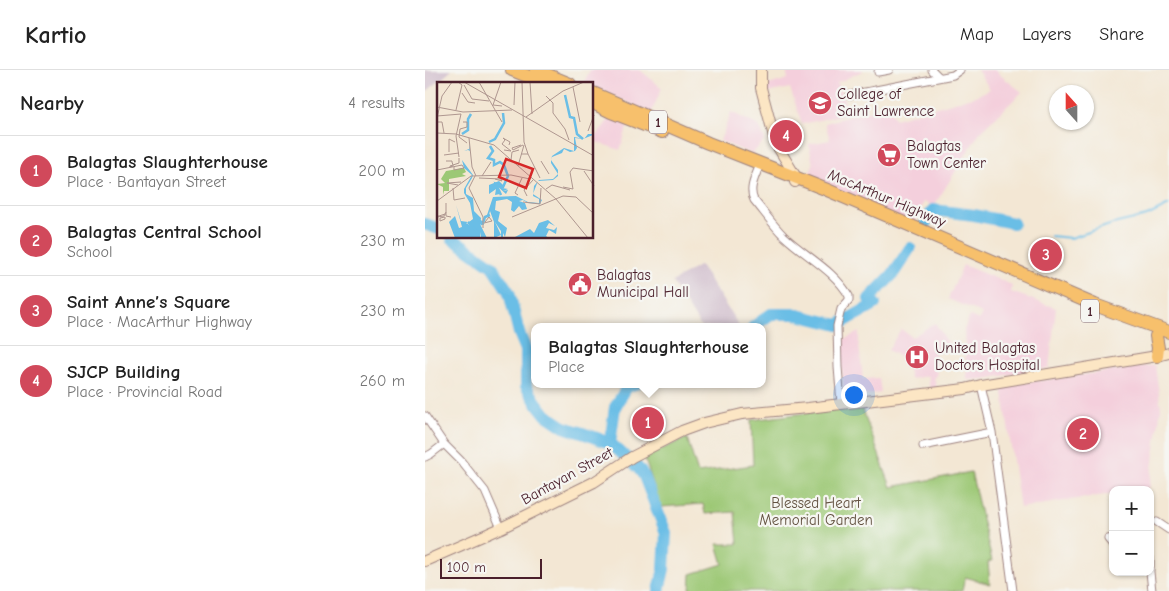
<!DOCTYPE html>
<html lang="en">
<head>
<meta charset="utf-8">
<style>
  :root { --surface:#fff; --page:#f6f6f6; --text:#222; --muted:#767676; --line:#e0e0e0; --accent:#d1495b }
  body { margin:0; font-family:"Comic Neue",sans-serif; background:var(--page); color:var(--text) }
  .controls { position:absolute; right:15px; bottom:15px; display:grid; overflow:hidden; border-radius:10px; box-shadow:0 1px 4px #0004 }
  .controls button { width:45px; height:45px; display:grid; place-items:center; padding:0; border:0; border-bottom:1px solid var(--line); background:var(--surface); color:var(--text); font:25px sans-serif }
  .compass { position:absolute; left:624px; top:15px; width:45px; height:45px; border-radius:50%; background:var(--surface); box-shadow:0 1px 4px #0004; rotate:339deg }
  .scale { position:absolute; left:15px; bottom:12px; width:102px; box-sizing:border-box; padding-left:5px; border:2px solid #4a1f2b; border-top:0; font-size:14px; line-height:18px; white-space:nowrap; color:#4a1f2b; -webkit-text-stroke:4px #f6f6f2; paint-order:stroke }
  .you { position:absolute; left:428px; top:324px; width:18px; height:18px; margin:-12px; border:4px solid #fff; border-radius:50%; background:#1a73e8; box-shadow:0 0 0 8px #1a73e833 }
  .badge { display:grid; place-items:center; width:32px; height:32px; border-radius:50%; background:var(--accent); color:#fff; font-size:16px; font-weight:700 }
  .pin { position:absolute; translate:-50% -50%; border:2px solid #fff; box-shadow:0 1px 5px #0006 }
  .popup { position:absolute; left:106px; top:253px; width:235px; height:65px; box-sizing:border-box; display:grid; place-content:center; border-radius:10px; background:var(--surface); filter:drop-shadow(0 1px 4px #0005); font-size:16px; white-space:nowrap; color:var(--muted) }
  .popup b { font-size:19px; color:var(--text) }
  .popup::after { content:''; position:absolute; left:50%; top:100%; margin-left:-10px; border:10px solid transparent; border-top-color:var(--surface) }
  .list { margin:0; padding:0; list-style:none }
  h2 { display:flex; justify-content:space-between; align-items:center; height:65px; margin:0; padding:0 20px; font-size:21px }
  h2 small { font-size:16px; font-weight:400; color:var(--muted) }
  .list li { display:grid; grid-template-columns:32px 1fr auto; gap:15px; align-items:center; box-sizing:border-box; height:70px; padding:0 20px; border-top:1px solid var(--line) }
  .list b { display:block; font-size:19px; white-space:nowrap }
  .list p { margin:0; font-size:16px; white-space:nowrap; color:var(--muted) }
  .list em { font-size:16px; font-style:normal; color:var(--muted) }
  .map { position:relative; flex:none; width:744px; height:521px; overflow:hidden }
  header { display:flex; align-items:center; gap:30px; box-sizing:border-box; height:70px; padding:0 25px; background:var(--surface); border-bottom:1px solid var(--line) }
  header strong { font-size:24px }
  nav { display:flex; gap:28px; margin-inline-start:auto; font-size:18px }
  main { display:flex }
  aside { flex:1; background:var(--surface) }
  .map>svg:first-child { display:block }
  .built { fill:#f4cfdc }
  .industrial { fill:#d0bdcc }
  .green { fill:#9cc875; stroke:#737450 }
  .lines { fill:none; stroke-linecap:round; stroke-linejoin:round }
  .stream { stroke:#6abee6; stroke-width:2 }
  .river { stroke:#6abee6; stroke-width:12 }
  .street-casing { stroke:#9e8380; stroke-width:9 }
  .secondary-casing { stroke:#9e8380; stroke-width:12 }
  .highway-casing { stroke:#9e8380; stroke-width:14 }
  .street { stroke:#fff; stroke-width:7 }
  .secondary { stroke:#fce6c4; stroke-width:10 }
  .highway { stroke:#f7c06c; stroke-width:12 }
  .labels { text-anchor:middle; stroke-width:4.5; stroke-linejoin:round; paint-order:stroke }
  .shield { fill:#f6f6f2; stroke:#7e6067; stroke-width:1 }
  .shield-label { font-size:14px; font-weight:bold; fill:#4a1f2b }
  .poi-label { font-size:15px; fill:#4a1f2b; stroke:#f6f6f2; text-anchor:start }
  .street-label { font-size:15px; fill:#4a1f2b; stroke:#f6f6f2 }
  .park-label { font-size:15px; fill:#635241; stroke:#f6f6f2 }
  .inset-river { fill:none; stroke:#6abee6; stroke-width:2.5 }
  .inset-road { fill:none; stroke:#af9790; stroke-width:1 }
  .view { fill:#d62828; fill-opacity:0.15; stroke:#d62828; stroke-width:2.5 }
  .inset-edge { fill:none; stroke:#4a1f2b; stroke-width:2.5 }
</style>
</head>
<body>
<header>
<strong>Kartio</strong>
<nav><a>Map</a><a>Layers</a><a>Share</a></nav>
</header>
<main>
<aside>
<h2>Nearby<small>4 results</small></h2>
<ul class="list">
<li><span class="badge">1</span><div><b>Balagtas Slaughterhouse</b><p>Place · Bantayan Street</p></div><em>200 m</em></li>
<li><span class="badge">2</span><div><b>Balagtas Central School</b><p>School</p></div><em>230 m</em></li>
<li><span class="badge">3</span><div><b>Saint Anne’s Square</b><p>Place · MacArthur Highway</p></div><em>230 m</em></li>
<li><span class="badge">4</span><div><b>SJCP Building</b><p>Place · Provincial Road</p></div><em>260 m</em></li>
</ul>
</aside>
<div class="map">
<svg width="744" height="521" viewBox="0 0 744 521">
  <rect width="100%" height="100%" fill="#f6f6f2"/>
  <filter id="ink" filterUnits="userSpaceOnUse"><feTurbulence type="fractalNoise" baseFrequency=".02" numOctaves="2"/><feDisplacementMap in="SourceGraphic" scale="10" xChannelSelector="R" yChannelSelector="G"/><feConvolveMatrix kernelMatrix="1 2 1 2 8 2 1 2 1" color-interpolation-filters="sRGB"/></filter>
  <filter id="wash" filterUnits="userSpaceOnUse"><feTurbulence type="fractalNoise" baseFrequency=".0096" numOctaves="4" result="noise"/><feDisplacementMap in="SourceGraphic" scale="20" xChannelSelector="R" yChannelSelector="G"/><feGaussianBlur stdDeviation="1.12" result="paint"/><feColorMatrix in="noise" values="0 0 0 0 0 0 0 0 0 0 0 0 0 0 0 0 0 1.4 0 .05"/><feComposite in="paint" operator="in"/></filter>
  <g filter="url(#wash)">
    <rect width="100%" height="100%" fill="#f3e7d4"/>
    <!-- built -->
    <path class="built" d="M165 0H215L237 18 226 43 168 16V14L159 12Z
      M361 0H439L412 13 424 43 377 54 365 18 342 23 340 16 363 9Z
      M552 0H572L574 4 597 22 555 62 509 136 499 132 487 156 382 108 388 95 384 74 405 70 400 53 429 45 464 37 470 49 551 26 565 19Z
      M306 42 334 56 340 70 327 84 295 71Z
      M185 48 203 55 195 80 168 71Z
      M538 195 587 215 586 222 631 238 624 298 558 309 542 310 539 260 545 246 554 250 557 243 523 229Z
      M510 253 524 274 510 283 512 306 509 307 512 320 505 321 503 306 485 309 481 290 463 280 476 259 487 267Z
      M434 262V275L438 309 454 308 456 323 440 325 439 318 440 327 420 329 414 272Z
      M730 295 736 338 724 419 688 420V424L658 428 595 438 577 316Z"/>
    <!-- industrial -->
    <path class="industrial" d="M0 0H27L0 23Z
      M275 195 314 256 312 257H276L247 212Z"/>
    <!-- green -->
    <path class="green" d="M436 336 466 417 546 402 567 491 563 492 565 514 540 507 537 521H265L266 504 298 494 292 474H313L310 442 280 444 278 434 236 437 219 387 262 368 273 403 328 395 326 350Z"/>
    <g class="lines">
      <!-- stream -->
      <path class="stream" d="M626 166 646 168 688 154 722 146 744 135"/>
      <!-- river -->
      <path class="river" d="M0 154 14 159
        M499 156 508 140 549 145 588 153
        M27 168 67 196 84 222 94 263 101 280V316L111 332 121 345 139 357 166 366 185 373 213 398 219 406 241 463 239 499 234 521
        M328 257 346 244H369L413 255 450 234 444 229 468 204 485 178
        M185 373 190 337 202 317 210 314"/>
    </g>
  </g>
  <g filter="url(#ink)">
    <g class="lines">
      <!-- street casing -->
      <g class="street-casing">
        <path id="street" d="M507 0 514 7
          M453 2 464 0
          M425 25 528 5 535 0
          M335 94C331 106 323 118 329 130 339 142 348 155 359 166 380 186 409 200 424 226V230L416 239 412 256 413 297 416 334
          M556 315 567 362 588 521
          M0 346 19 374 36 391 60 421 76 458
          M498 376 567 362
          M0 387 6 384 19 374
          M732 452 744 460
          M688 468 683 469 688 475
          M725 488V501
          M725 502 727 521"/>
      </g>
      <!-- secondary casing -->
      <g class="secondary-casing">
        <path id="secondary" d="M336 0V18L351 74 371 107 370 112
          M0 491 76 458 169 412 207 387 257 361 279 353 317 344 383 338 540 319 556 315 732 286 744 283"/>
      </g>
      <!-- highway casing -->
      <g class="highway-casing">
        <path id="highway" d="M87 0 122 14
          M111 0 145 14
          M168 23 283 73 400 119 463 146 670 235 744 262
          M168 33 186 42 237 62
          M731 266 733 278 732 286"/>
      </g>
      <!-- street -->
      <use href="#street" class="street"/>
      <!-- secondary -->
      <use href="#secondary" class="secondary"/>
      <!-- highway -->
      <use href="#highway" class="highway"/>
    </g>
  </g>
  <!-- icons -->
  <defs>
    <g id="school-disc" transform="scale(1.25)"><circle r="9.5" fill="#d1495b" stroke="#f6f6f2"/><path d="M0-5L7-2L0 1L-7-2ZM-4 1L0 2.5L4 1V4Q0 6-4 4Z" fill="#fff"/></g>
    <g id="supermarket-disc" transform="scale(1.25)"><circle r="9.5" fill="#d1495b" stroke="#f6f6f2"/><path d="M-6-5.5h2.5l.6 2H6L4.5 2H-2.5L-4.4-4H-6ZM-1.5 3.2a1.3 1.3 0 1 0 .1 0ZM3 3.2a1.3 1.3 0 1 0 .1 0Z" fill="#fff"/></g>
    <g id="civic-disc" transform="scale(1.25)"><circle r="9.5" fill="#d1495b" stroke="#f6f6f2"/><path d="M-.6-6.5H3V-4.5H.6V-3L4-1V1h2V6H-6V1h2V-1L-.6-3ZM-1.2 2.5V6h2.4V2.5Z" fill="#fff"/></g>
    <g id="hospital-disc" transform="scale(1.25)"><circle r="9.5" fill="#d1495b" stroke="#f6f6f2"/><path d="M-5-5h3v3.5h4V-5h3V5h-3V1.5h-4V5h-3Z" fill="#fff"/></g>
  </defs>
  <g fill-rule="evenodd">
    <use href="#school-disc" x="395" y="33"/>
    <use href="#supermarket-disc" x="464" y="85"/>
    <use href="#civic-disc" x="155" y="214"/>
    <use href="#hospital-disc" x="492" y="287"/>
  </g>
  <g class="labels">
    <!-- shield labels -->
    <g class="shield">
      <rect x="224" y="40.5" width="18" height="23" rx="4"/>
      <rect x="656" y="229.5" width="18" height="23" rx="4"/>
    </g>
    <g class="shield-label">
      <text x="233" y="57">1</text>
      <text x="665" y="246">1</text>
    </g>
    <!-- poi labels -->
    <g class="poi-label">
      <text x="412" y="29">College of<tspan x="412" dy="17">Saint Lawrence</tspan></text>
      <text x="482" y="81">Balagtas<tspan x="482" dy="17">Town Center</tspan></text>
      <text x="172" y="210">Balagtas<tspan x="172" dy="17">Municipal Hall</tspan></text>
      <text x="510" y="283">United Balagtas<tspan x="510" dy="17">Doctors Hospital</tspan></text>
    </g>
    <!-- street labels -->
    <g class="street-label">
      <text transform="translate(462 128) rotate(23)" y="5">MacArthur Highway</text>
      <text transform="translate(142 406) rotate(-29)" y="5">Bantayan Street</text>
    </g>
    <!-- park labels -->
    <g class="park-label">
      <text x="391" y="438">Blessed Heart<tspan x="391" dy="17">Memorial Garden</tspan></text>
    </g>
  </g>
  <!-- overview -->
  <g transform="translate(12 12)">
    <rect width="156" height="156" fill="#f3e7d4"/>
    <path d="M27 86 29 90 25 92 29 94 12 97V109H7L6 113V105L0 102 8 101 4 97 9 89Z" fill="#9cc875"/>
    <path d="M151 52H156V53L146 57 138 56 140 66 138 69 133 70 127 67 125 71 115 75 114 78 121 88V94L116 98 101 99 96 112 105 118 103 122 91 121 86 118 82 119 88 121 90 127 85 128 82 124 77 130 74 128 75 120 70 117 59 119 58 128 63 130 61 139 70 146 68 155 66 151V155L64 156V149L58 140 64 153 57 156V140L53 129 52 133H50L56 115 79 114 91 120 102 121V117L96 114 97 104 102 98 116 97 121 92 114 81V78L115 74 127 66 137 69V55L147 57ZM32 61 33 69 31 68 29 75 25 78 36 93 35 96 29 106V112L36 116 37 129 44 136 43 142 50 156H44L43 150V156H18L12 140 18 134 22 146 25 145 19 123 24 139 31 140 26 143 29 141 36 145 32 140 36 137 33 121 27 111V107L35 93 27 86 25 78 29 75 31 68 27 69 32 67ZM62 99 66 103 68 101 65 106 71 107 66 109 71 108 69 112 59 103 63 112 58 113 59 107 52 112V103ZM111 138 118 144 112 141 109 146 117 148 120 145 119 152 112 148 109 154 112 156 78 155 93 147 97 151 102 141Z" fill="#6abee6"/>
    <path class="inset-river" d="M128 13 133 35 137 36 140 52 146 57M25 52 31 48V37L34 32M52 60 58 57 67 41 66 31M53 64 56 69 51 76 57 78V83L63 80 67 83 71 94 66 105 59 102 64 113M31 140 40 149 41 156M45 143 43 139 46 141 48 135 53 133M20 147 23 152 35 156"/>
    <path class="inset-road" d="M27 0 157 74M42 0 65 40M64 0 56 23 65 24M93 0 95 32M27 3 35 17 52 19M136 5 143 40M25 11 31 20 38 21M109 14 116 21V31L128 47 132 58M77 23 78 0M0 25 26 30 75 28M19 28 25 3 21 0M0 34 24 32 19 54 22 75M89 35 126 9 147 0M0 36 5 14 15 0M0 40H5L7 51M26 40H30V45L23 47 22 55 30 61M151 49 157 33M0 51 19 52 57 63 119 117 151 156M32 56 35 85 39 94M84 63 75 66 76 68 86 63M67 68 74 69 65 62 68 58 66 56 73 60 72 63M12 70V57L18 60M84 72H91L87 60 85 0M91 72 103 96M7 73 22 71M74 78 75 70 82 68M9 79H15V80L16 83V84L13 85V84L22 81V76M104 79 112 92M81 84 87 63M0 88 25 83 27 86 17 88V85M147 89 157 104M38 94 32 106 46 135V146M45 94 54 80M42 96 64 97 65 99 58 97M21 103 10 101 24 100M126 105 136 107 133 90 136 86 157 89M16 106 17 118 28 116M109 107 115 103 133 108M81 113 78 111 85 96M90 114 87 108 96 98M0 119 34 94 74 93 93 97M86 120 103 122 104 106M9 121V134L14 135M9 130 7 134 0 135V134H2L8 132H9M8 135V137L3 139V136ZM75 135 126 114 139 115 157 132M47 141 55 139 52 135 48 140"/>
    <path class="view" d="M69 77 96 87 89 106 62 95Z"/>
    <rect width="156" height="156" class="inset-edge"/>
  </g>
</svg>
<div class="controls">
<button>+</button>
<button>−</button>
</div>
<svg class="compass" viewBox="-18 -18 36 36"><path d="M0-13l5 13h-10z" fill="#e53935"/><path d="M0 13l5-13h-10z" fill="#767676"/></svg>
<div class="scale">100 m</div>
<div class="you"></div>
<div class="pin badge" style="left:223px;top:353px">1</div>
<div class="popup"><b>Balagtas Slaughterhouse</b>Place</div>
<div class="pin badge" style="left:658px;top:364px">2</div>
<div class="pin badge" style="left:621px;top:185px">3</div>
<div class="pin badge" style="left:361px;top:66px">4</div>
</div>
</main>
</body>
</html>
